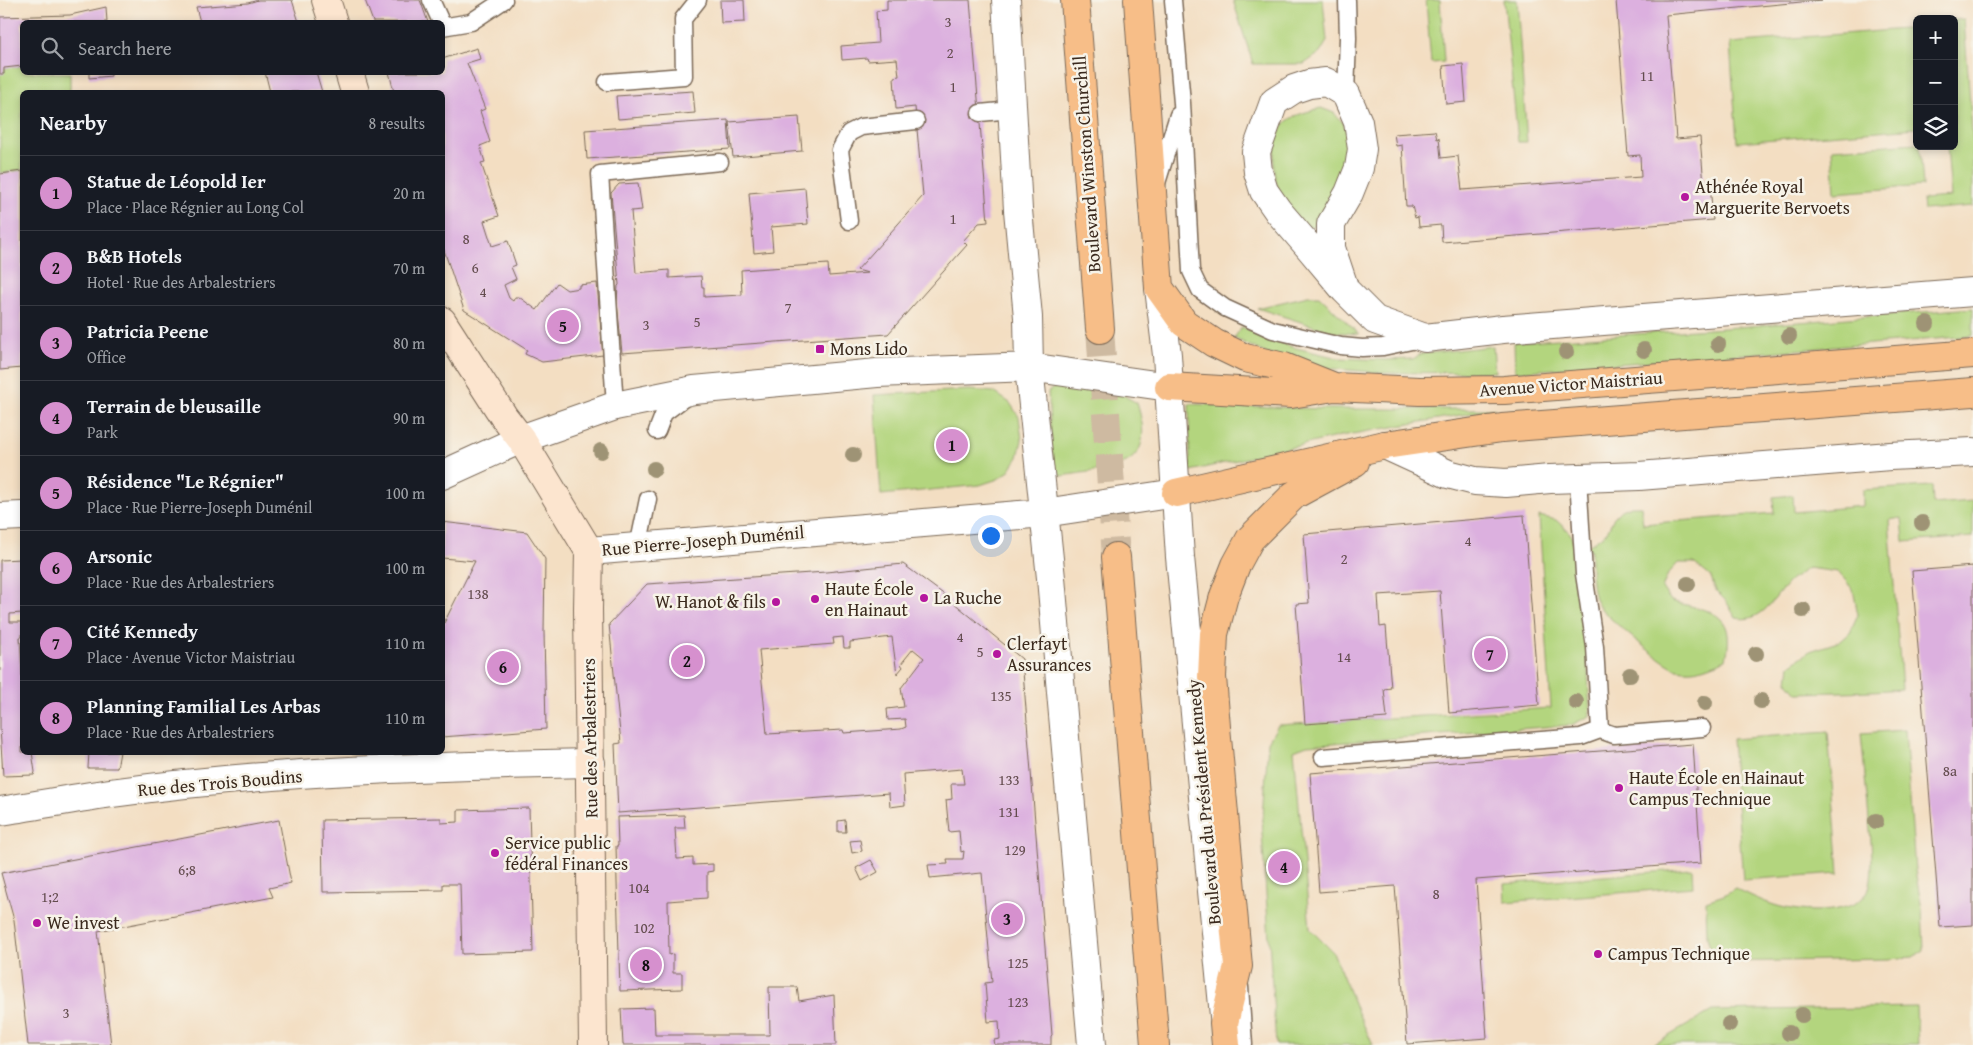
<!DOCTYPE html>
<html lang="en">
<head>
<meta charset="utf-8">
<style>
  :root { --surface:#171b24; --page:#242831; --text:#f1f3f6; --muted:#9ea1a6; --line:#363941; --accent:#d690ce }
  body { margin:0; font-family:"Gentium Book Plus",serif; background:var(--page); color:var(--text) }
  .controls { position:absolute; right:15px; top:15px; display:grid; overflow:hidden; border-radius:8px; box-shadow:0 2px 8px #0003 }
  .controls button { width:45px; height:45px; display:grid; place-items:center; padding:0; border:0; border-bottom:1px solid var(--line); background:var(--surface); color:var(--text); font:25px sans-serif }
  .you { position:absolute; left:990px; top:535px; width:18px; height:18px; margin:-12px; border:4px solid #fff; border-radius:50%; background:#1a73e8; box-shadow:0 0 0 8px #1a73e833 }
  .badge { display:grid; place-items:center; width:32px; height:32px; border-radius:50%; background:var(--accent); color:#111; font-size:16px; font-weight:700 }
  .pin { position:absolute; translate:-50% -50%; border:2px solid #fff; box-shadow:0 1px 5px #0006 }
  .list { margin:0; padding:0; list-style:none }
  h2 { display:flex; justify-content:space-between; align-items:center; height:65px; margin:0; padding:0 20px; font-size:21px }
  h2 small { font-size:16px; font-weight:400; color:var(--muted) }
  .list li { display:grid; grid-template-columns:32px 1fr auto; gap:15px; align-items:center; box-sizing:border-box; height:75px; padding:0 20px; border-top:1px solid var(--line) }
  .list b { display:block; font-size:19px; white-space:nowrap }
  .list p { margin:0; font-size:16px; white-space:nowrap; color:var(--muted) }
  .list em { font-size:16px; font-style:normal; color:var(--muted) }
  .icon { flex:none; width:28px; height:28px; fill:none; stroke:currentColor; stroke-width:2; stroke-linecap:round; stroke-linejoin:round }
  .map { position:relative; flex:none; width:1973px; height:1045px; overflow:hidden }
  .search { position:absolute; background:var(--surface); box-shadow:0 2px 8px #0003; left:20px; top:20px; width:425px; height:55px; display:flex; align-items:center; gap:12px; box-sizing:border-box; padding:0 18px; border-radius:8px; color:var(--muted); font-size:19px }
  .panel { position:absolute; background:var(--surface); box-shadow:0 2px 8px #0003; left:20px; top:90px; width:425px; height:665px; border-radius:8px }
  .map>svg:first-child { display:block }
  .green { fill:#b3d57e; stroke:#77804e }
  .building { fill:#dcb0df; fill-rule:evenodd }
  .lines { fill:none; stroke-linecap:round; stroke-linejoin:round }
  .trunk-tunnel { stroke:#cebaa1; stroke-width:28; stroke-dasharray:28 14; stroke-linecap:butt }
  .service-casing { stroke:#7b6957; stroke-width:19 }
  .minor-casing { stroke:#7b6957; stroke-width:30 }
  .tertiary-casing { stroke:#7b6957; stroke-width:30 }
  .secondary-casing { stroke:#7b6957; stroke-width:30 }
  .primary-casing { stroke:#7b6957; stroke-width:30 }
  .trunk-casing { stroke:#7b6957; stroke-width:30 }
  .service { stroke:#fff; stroke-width:16 }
  .minor { stroke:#fff; stroke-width:28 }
  .tertiary { stroke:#fff; stroke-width:28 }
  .secondary { stroke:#fce5cf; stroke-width:28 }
  .primary { stroke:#f7be88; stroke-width:28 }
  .trunk { stroke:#f7be88; stroke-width:28 }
  .tree { fill:#9e9375 }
  .poi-dot { fill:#b5179e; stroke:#f7f3e8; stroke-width:2 }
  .labels { text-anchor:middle; stroke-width:5; stroke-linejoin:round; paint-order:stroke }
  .number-label { font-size:15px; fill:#634c4e }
  .street-label { font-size:18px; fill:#3b2a1e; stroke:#f7f3e8 }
  .poi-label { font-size:18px; fill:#3b2a1e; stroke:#f7f3e8; text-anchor:start }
</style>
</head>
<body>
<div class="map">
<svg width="1973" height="1045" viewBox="0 0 1973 1045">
  <rect width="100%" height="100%" fill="#f7f3e8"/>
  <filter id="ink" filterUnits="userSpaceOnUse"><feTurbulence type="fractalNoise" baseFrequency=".02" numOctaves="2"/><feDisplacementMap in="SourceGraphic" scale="10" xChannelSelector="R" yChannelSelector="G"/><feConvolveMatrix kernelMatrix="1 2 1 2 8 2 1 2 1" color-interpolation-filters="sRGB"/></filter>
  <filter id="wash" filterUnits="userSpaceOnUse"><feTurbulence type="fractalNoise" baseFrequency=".0096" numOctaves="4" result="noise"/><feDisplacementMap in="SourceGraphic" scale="20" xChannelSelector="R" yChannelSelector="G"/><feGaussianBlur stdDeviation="1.12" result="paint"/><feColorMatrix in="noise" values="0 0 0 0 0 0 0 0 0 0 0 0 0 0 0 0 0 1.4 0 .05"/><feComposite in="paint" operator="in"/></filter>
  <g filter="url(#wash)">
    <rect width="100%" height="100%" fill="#f3dec2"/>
    <!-- green -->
    <path class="green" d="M1233 0H1323L1327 41 1320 53 1304 64H1253Z
      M1426 0H1440L1444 62 1431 63Z
      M1504 0H1517L1527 142H1518Z
      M1964 19 1973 144V206L1924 210 1923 199 1951 197 1947 146H1954V20Z
      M1917 28V128L1737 142 1730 43Z
      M22 66V72L70 73V92H22V170L0 173V74L4 73V68Z
      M1321 108 1334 113 1343 123 1352 140V166L1322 222 1307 228C1300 220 1290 212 1284 202 1271 182 1269 141 1286 122 1295 114 1310 111 1321 108Z
      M1917 143V146H1920L1923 186 1835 193 1832 149Z
      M1308 296H1319L1359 334 1332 332 1257 308Z
      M1973 308V336L1515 372 1514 342 1725 328Z
      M1242 327 1292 347 1338 358 1386 360 1413 359 1421 354 1493 346 1495 372 1384 373 1325 368 1267 354 1234 338Z
      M1055 387 1121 394 1137 403C1159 471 1113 467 1062 476L1053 470 1048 392Z
      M969 390 994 392 1010 403 1019 417 1022 440 1018 457 1008 472 998 479 980 485 881 495 874 395Z
      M1189 404 1323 409H1495L1341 436 1190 471Z
      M1932 486 1933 504 1973 501V537L1904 542 1902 518 1889 520 1902 689C1867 692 1832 692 1797 693L1788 682 1790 665 1810 651 1841 641 1850 633 1858 615 1853 589 1838 572 1808 568C1801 573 1791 579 1786 585 1771 602 1761 623 1736 618L1726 601 1716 591 1711 577 1694 563H1678L1668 574 1662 588 1671 601C1708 612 1737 609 1726 659 1711 666 1695 673 1678 669 1666 667 1606 617 1598 605 1590 594 1591 563 1591 549L1583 550 1607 532 1614 517 1621 510 1631 506H1641L1643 524 1774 513 1773 497 1793 495 1794 512 1863 506V490Z
      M1539 516 1556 520 1570 533 1576 550 1581 609 1587 649 1590 716 1571 725 1307 745 1294 750 1310 929 1333 952 1354 1004 1373 1045H1276L1262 833 1268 742 1278 725 1551 708Z
      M1905 730 1915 870 1922 909 1924 950 1913 957 1889 959 1721 962 1713 958 1707 937 1706 901 1724 895 1735 888C1748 894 1761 901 1774 905 1798 913 1863 918 1870 885 1874 865 1871 841 1869 820 1866 791 1864 762 1861 733Z
      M1828 732 1839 873 1743 880 1732 739Z
      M1692 869 1693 887 1505 902 1504 884Z
      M1916 1007 1918 1045H1653L1712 1011Z"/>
    <g id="blocks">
      <!-- building -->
      <path class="building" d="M258 0H292L299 22H200L196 7 248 3Z
        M365 0H420L428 22H373Z
        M720 0H744L745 22 721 23Z
        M887 0H970L988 222 979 223 963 241 967 245 888 334 622 353 617 302 618 286 619 285 611 193 619 184 638 183 642 210 631 211 636 273 669 270V278L701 276 702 287H704V297L742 295 741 270 828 264 829 276 868 273 857 270 923 196 915 107 896 109 894 77 899 76 897 59 868 61 867 58 842 60 841 46 878 43 876 11 887 10Z
        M1616 0H1822L1666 15 1676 139 1700 137 1704 185 1710 184 1713 220 1442 242 1441 225 1419 227 1418 217 1415 218 1412 206H1406L1402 145 1396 146 1394 134 1435 131 1437 139 1439 138 1441 158 1458 156 1462 190 1641 177 1640 155 1628 156Z
        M106 7 107 22H22V66L4 68V74H0V17L70 15Z
        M477 48 480 59 467 63 485 109 480 111 490 142 480 146 485 162 481 163 499 216 484 221 492 246 508 241 516 265 511 267 516 279 504 285 509 298 513 301 515 297H519L537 310 557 283 567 290 579 288V285L597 283 603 355 542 362 525 354 527 350 464 310 442 244V92H394L389 72H442V59Z
        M1463 64 1466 102 1446 104 1443 66Z
        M89 72H111V76L89 78Z
        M265 72H316L322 92H270Z
        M693 91 695 113 618 119 616 96Z
        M799 117 802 151 733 157 729 122Z
        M728 120 730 149 587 159 585 130Z
        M22 171V368L0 370V174Z
        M805 188 808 224 771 227 773 251 754 253 749 193Z
        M1524 515 1539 705 1449 713 1440 591 1378 595 1380 627 1386 626 1391 688 1384 689 1387 718 1305 724 1296 604 1309 603 1304 534Z
        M442 522 527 532 545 559 544 632 546 729 442 737V627L475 561 442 558Z
        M22 559V613L10 614V622H22V637H20L22 677V752H32L35 772 34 775 3 776 0 728V560Z
        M903 564 942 593 1022 659 1052 1035 1051 1036V1045H995L994 1040 1000 1039 999 1021 988 1022 985 983 992 982 982 873 930 878 928 865 948 864 947 859H963L964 851 961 852 959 831 949 832 946 800 952 799 951 784H964L962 769 903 774 905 805 890 807 889 793 618 813 615 744 621 743 609 624 647 584 826 572ZM843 637 844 648H850V642L892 637 897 674 903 667 901 664 913 649 924 658 901 688 904 707 887 709 888 720 905 719 906 727 901 729 844 733 843 730 767 734 759 650 834 644 833 638Z
        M1973 566V925L1940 927 1912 571Z
        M1693 744 1701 863 1476 880 1487 1038 1407 1044 1395 886 1319 892 1310 773Z
        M89 752H120L117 768H88Z
        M529 808 533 952 462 954 460 884H443V890L323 892 322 820 441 818V823L458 822V810Z
        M684 815 685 828H675L677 859 693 858V865L713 864V871L707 872V898L668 901 669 955 673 954V973H682V989L620 991 616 846H618L617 817Z
        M279 820 291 883 269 888 273 897 98 931 111 1045H28L14 920 1 873Z
        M845 820 846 832H838V821Z
        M860 840 862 851 852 853 850 841Z
        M871 860 878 872 862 881 856 868Z
        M769 987H797L799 1001 834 995 836 1045H623L621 1009 654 1008 655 1035H770Z"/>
    </g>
  </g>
  <g filter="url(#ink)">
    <use href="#blocks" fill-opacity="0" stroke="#7b6957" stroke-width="1"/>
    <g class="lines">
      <!-- trunk-tunnel -->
      <path class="trunk-tunnel" d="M1100 329 1116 557"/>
      <!-- service casing -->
      <g class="service-casing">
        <path id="service" d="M431 0 441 22
          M1173 0 1182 103 1191 271 1200 290 1225 308 1273 330 1341 346 1362 348 1383 347 1421 339
          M442 27 471 22 504 0
          M607 82 684 76 683 19 698 0
          M1346 94 1348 38 1347 0
          M980 113 1011 110
          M1157 183 1178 115
          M849 221 840 150 849 133 861 127 916 121
          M615 406 600 174 720 162
          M657 431 664 413 687 396
          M1578 478 1584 574 1595 647 1600 730
          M638 547 648 499
          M1323 757 1581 737 1600 730 1614 735 1702 728
          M1240 987 1244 1045"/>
      </g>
      <!-- minor casing -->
      <g class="minor-casing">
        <path id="minor" d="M1345 290 1331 248V224L1349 193 1359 168 1362 149 1358 122 1346 94 1326 82 1309 84 1294 89 1274 102 1256 152 1258 172 1264 191 1278 211 1309 247 1345 290 1375 320 1425 338 1503 329 1973 292
          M1385 445 1448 474 1475 481 1506 483 1550 479 1639 476 1890 456 1973 452
          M0 811C40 805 80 797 119 792 275 771 434 766 591 763"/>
      </g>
      <!-- tertiary casing -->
      <g class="tertiary-casing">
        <path id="tertiary" d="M1006 0 1018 210 1028 317 1029 367 1051 578 1092 1045
          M1159 288 1167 355 1180 557 1224 1016
          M442 475 521 439 615 406 694 390 877 373 1029 367 1169 387
          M0 517 22 516
          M589 551 1044 513 1176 493"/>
      </g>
      <!-- secondary casing -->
      <g class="secondary-casing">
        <path id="secondary" d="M326 0 333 22
          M349 72 355 92
          M442 321 504 417 521 439 589 551 588 609 593 1045"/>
      </g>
      <!-- primary casing -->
      <g class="primary-casing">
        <path id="primary" d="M1138 0 1159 288 1184 323 1214 343 1245 358 1284 367 1334 387
          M1169 387 1291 394 1334 387 1419 391 1504 390 1973 354
          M1176 493 1385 445 1502 428 1973 392
          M1226 1045 1224 1023 1238 966 1216 727 1212 677 1214 634 1224 596 1236 565 1250 539 1294 495 1355 462"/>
      </g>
      <!-- trunk casing -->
      <g class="trunk-casing">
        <path id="trunk" d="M1075 0 1100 329
          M1116 557 1155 1045"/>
      </g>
      <!-- service -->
      <use href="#service" class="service"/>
      <!-- minor -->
      <use href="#minor" class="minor"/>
      <!-- tertiary -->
      <use href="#tertiary" class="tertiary"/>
      <!-- secondary -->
      <use href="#secondary" class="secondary"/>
      <!-- primary -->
      <use href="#primary" class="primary"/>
      <!-- trunk -->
      <use href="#trunk" class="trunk"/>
    </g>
    <!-- trees -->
    <g class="tree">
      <circle cx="1927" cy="324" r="8"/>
      <circle cx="1789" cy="336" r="8"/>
      <circle cx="1718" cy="344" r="8"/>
      <circle cx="1644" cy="350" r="8"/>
      <circle cx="1566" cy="352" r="8"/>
      <circle cx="601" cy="451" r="8"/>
      <circle cx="853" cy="455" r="8"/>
      <circle cx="654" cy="469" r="8"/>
      <circle cx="1922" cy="523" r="8"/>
      <circle cx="1688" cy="584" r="8"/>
      <circle cx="1803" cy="610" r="8"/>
      <circle cx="1756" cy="654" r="8"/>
      <circle cx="1630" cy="675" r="8"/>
      <circle cx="1761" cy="701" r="8"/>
      <circle cx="1576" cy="702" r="8"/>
      <circle cx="1705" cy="703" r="8"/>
      <circle cx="1876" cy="821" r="8"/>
      <circle cx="1802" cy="1015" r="8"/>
      <circle cx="1729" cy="1024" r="8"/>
      <circle cx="1789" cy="1033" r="8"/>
    </g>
  </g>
  <!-- markers -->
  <g class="poi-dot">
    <circle cx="1685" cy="197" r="5"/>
    <rect x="815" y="344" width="10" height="10" rx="2.5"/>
    <circle cx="924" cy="598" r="5"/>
    <circle cx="815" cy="599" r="5"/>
    <circle cx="776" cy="602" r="5"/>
    <circle cx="997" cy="654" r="5"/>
    <circle cx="1619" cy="788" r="5"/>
    <circle cx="495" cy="853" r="5"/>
    <circle cx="37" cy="923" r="5"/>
    <circle cx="1598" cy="954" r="5"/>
  </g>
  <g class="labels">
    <!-- number labels -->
    <g class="number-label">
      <text x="948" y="27">3</text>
      <text x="950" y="58">2</text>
      <text x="1647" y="81">11</text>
      <text x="953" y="92">1</text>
      <text x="953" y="224">1</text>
      <text x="466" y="244">8</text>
      <text x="475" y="273">6</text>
      <text x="483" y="297">4</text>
      <text x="788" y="313">7</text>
      <text x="697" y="327">5</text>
      <text x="646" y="330">3</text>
      <text x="1468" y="546">4</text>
      <text x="1344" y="564">2</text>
      <text x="478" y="599">138</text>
      <text x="960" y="642">4</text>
      <text x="980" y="657">5</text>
      <text x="1344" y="662">14</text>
      <text x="1001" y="701">135</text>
      <text x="1950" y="776">8a</text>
      <text x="1009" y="785">133</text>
      <text x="1009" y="817">131</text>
      <text x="1015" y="855">129</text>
      <text x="187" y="875">6;8</text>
      <text x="639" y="893">104</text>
      <text x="1436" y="899">8</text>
      <text x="50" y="902">1;2</text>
      <text x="644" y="933">102</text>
      <text x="1018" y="968">125</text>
      <text x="1018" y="1007">123</text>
      <text x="66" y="1018">3</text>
    </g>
    <!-- street labels -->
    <g class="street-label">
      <text transform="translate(1087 164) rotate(-94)" y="6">Boulevard Winston Churchill</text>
      <text transform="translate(1571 384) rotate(-4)" y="6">Avenue Victor Maistriau</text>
      <text transform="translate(703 541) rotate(-5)" y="6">Rue Pierre-Joseph Duménil</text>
      <text transform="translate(590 738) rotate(-91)" y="6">Rue des Arbalestriers</text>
      <text transform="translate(220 783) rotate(-5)" y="6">Rue des Trois Boudins</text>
      <text transform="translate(1204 802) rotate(-95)" y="6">Boulevard du Président Kennedy</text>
    </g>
    <!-- poi labels -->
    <g class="poi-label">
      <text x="1695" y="193">Athénée Royal<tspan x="1695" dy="21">Marguerite Bervoets</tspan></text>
      <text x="830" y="355">Mons Lido</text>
      <text x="825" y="595">Haute École<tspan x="825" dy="21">en Hainaut</tspan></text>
      <text x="934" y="604">La Ruche</text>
      <text x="766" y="608" text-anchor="end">W. Hanot &amp; fils</text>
      <text x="1007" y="650">Clerfayt<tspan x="1007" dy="21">Assurances</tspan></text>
      <text x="1629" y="784">Haute École en Hainaut<tspan x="1629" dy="21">Campus Technique</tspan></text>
      <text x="505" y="849">Service public<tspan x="505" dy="21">fédéral Finances</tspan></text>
      <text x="47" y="929">We invest</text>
      <text x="1608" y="960">Campus Technique</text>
    </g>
  </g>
</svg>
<div class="controls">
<button>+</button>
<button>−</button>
<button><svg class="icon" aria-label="layers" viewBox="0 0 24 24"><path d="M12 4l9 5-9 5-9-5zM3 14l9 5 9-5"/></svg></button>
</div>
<div class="you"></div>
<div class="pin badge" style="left:952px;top:445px">1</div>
<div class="pin badge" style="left:687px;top:661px">2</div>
<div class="pin badge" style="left:1007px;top:919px">3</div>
<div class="pin badge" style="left:1284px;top:867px">4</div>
<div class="pin badge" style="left:563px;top:326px">5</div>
<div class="pin badge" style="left:503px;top:667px">6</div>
<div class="pin badge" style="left:1490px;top:654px">7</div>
<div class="pin badge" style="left:646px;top:965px">8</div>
<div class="search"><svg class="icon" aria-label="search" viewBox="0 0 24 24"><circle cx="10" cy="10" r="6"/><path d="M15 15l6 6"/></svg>Search here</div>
<section class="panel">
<h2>Nearby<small>8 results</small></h2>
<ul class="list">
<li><span class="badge">1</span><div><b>Statue de Léopold Ier</b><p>Place · Place Régnier au Long Col</p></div><em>20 m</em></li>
<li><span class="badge">2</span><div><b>B&amp;B Hotels</b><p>Hotel · Rue des Arbalestriers</p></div><em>70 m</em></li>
<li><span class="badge">3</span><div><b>Patricia Peene</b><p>Office</p></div><em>80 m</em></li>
<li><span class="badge">4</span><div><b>Terrain de bleusaille</b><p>Park</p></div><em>90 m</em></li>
<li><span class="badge">5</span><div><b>Résidence &quot;Le Régnier&quot;</b><p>Place · Rue Pierre-Joseph Duménil</p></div><em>100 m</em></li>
<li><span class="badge">6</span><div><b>Arsonic</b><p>Place · Rue des Arbalestriers</p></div><em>100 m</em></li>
<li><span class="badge">7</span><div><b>Cité Kennedy</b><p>Place · Avenue Victor Maistriau</p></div><em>110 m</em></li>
<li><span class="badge">8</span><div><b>Planning Familial Les Arbas</b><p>Place · Rue des Arbalestriers</p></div><em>110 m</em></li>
</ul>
</section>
</div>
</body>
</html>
